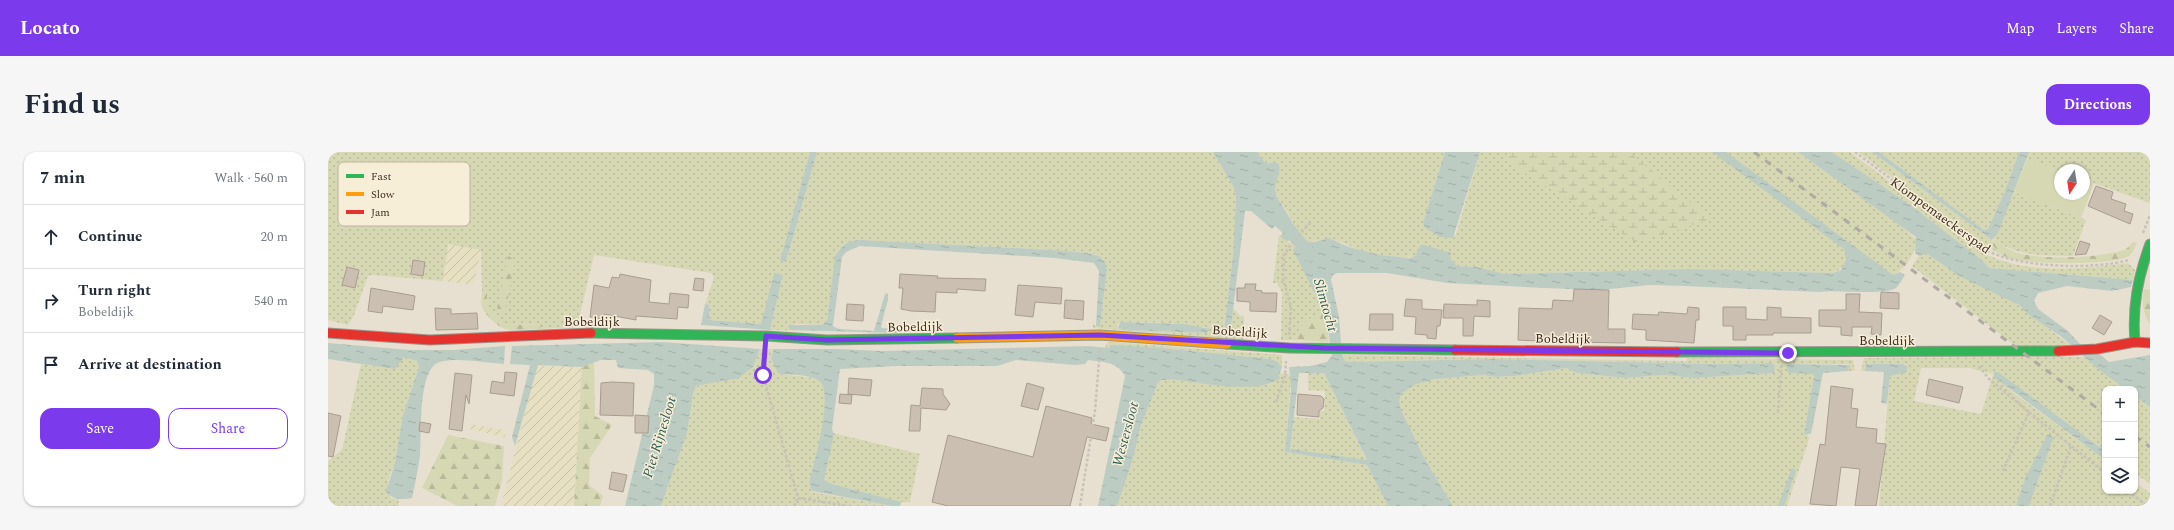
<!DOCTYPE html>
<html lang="en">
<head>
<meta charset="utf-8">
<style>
  :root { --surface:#fff; --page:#f6f6f7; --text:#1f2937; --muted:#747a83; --line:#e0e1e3; --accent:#7c3aed }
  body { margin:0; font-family:Spectral,serif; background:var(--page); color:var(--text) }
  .controls { position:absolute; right:12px; bottom:12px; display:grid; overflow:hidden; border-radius:8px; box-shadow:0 1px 3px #0004 }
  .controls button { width:36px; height:36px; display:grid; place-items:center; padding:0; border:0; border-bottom:1px solid var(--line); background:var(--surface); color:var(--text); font:20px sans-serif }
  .compass { position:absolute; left:1726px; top:12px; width:36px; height:36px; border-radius:50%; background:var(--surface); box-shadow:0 1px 3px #0004; rotate:192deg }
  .stop { position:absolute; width:12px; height:12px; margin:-9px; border:3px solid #7c3aed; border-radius:50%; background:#fff }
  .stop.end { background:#7c3aed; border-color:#fff; box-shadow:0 1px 4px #0008 }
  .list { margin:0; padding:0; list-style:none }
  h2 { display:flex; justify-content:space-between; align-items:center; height:52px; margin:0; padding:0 16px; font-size:17px }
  h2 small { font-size:13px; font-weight:400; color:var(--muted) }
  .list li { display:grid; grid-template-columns:26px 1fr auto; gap:12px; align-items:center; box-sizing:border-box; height:64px; padding:0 16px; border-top:1px solid var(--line) }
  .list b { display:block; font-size:15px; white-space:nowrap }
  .list p { margin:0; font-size:13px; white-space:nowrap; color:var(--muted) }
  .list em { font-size:13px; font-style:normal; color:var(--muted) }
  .actions { display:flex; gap:8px; padding:12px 16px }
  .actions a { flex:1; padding:9px 0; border:1px solid var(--accent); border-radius:12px; text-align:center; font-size:14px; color:var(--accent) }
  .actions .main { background:var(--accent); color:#fff }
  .icon { flex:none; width:22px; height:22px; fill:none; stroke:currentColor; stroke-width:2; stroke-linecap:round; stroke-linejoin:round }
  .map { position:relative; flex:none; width:1822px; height:354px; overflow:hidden; border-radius:12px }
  header { display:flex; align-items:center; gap:24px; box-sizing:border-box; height:56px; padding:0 20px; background:var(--accent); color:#fff }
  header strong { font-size:19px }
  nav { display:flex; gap:22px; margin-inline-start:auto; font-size:14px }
  .intro { display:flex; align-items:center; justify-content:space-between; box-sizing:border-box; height:96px; padding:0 24px }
  h1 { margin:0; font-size:28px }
  .button { padding:10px 18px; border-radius:12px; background:var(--accent); color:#fff; font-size:14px; font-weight:700 }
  main { display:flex; gap:24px; padding:0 24px }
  aside { flex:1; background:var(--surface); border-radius:12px; box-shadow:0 1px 3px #0004 }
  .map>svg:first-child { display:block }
  .farmland { fill:url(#farmland-furrows) }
  .green { fill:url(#green-dots); fill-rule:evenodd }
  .forest { fill:url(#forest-firs) }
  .wetland { fill:url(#wetland-marsh) }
  .pitch { fill:#d6d7b3 }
  .water { fill:url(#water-ripples); fill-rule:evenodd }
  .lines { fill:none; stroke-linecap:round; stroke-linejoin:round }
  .canal { stroke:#bcccc2; stroke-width:13 }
  .building { fill:#cbbfb2; stroke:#a89c90 }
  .fast-casing { stroke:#9c958a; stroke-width:11 }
  .slow-casing { stroke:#9c958a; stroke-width:11 }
  .jam-casing { stroke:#9c958a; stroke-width:11 }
  .path { stroke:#c8c2b9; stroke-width:2.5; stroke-dasharray:3 2; stroke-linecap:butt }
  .fast { stroke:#30b455; stroke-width:9 }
  .slow { stroke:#ff9f0a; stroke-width:9 }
  .jam { stroke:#e5322d; stroke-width:9 }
  .rail { stroke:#afaaa2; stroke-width:3; stroke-dasharray:7 7; stroke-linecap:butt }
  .route { stroke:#7c3aed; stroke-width:5 }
  .labels { text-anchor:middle; stroke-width:3; stroke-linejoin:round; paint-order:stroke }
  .street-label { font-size:13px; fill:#3d2e20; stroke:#f7eed8 }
  .water-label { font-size:14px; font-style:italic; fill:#2f5d5a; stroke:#f7eed8 }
  .key { fill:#f7eed8; stroke:#bfb4a1; stroke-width:1 }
  .key-label { font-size:11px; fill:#3d2e20 }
</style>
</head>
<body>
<header>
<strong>Locato</strong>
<nav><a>Map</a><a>Layers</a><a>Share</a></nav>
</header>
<div class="intro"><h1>Find us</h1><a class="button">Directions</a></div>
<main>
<aside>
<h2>7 min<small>Walk · 560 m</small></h2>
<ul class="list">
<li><svg class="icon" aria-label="ahead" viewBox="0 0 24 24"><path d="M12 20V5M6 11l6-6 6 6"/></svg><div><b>Continue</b></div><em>20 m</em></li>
<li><svg class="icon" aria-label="right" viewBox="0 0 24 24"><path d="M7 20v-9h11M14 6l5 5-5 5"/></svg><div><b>Turn right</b><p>Bobeldijk</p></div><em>540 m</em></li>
<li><svg class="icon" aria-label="arrive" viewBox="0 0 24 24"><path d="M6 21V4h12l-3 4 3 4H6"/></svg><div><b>Arrive at destination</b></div></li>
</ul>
<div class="actions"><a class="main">Save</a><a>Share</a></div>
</aside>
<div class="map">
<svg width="1822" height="354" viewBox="0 0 1822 354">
  <defs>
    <pattern id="farmland-furrows" width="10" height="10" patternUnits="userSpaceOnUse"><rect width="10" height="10" fill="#e6dfc2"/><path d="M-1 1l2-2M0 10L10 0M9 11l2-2" fill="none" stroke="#c6c0a6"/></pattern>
    <pattern id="green-dots" width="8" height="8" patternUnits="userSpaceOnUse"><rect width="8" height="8" fill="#d6d7b3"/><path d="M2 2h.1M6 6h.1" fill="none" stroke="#b9b99a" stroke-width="1.8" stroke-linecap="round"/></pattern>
    <pattern id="forest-firs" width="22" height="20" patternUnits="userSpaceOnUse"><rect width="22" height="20" fill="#d6d7b3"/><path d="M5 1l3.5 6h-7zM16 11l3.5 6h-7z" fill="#b9b99a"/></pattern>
    <pattern id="wetland-marsh" width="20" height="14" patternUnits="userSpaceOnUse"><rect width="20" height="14" fill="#d6d7b3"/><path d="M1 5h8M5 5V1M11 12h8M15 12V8" fill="none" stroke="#b9b99a"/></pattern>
    <pattern id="water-ripples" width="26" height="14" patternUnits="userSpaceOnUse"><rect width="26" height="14" fill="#bcccc2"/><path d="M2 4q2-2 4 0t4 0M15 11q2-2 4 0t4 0" fill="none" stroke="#a2b0a6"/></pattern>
  </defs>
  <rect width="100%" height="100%" fill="#e7e0d1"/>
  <!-- farmland -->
  <path class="farmland" d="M120 91 153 98 146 133 115 129Z
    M209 213 254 215 246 354H173Z
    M142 272 177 278V285L142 277Z"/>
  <!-- green -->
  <path class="green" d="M0 0H482L452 109 458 110 489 0H885L905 34 908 45 905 103 896 179 902 182 905 156 912 164H916L915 188 765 176V172L770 176 772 174 779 118 778 114 767 102 724 98 534 88 515 94 510 99 506 114 499 169 494 173 467 172 463 178 504 179 442 178 455 123 446 121 433 172 381 168V153L377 152 386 125 383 121 266 103 249 175 211 177 213 172 176 173 159 155V139L154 141 153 98 120 92 115 129 44 123 40 124 26 163 20 173 0 168ZM792 170 843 171 880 176 878 181 796 178 790 176 789 173Z
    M929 0H1117L1095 72 1125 86 1128 82 1152 0H1470L1571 72 1589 88C1586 102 1579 116 1565 123L1516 97C1520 109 1517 116 1505 121L1361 117 1177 122 1149 115 1129 114 1122 106C1093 104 1063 108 1034 99 1025 96 1007 86 1000 87 987 88 976 94 965 84 972 69 948 51 947 36 946 29 950 22 952 15L945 10 937 11Z
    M1504 0H1522L1658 102C1699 123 1756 117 1800 111L1807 118 1805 128 1661 116 1654 108 1581 52Z
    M1530 0H1544L1664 88 1676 104 1654 92Z
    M1551 0H1691L1677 39 1660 77 1656 78Z
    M1701 0H1822V51L1756 28V18L1732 19 1699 7Z
    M1686 40 1758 68 1745 104C1715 103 1691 106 1666 87Z
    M951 83 966 94 965 98 986 136 995 162C979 165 973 173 966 188H953L954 141 949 131H945Z
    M1598 101 1631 124 1682 147 1742 193 1689 195 1584 114 1591 104Z
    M783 190 954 203V215L950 210 943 207 835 196H777L779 191Z
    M432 197H446L443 207C452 235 487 215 495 235 503 255 486 309 481 331L484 340 564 354H333L359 281 365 242 368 234 394 229 425 215Z
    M1014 203 1359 209V206L1525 208 1527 219H1520L1522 213 1520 212H1461L1458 214 1460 221 1484 222 1486 227 1476 281 1480 282 1481 287 1459 354H1125L1098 309 1073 258 1070 249 1073 242 1086 233 1107 227 1156 223 1167 225 1186 224 1238 216 1249 221 1297 226 1336 223 1365 226 1446 221 1447 214 1444 211 1389 212 1162 207 1022 210 1017 209Z
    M76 205 89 208 91 215 75 263 67 310 60 329 63 346 71 348 70 354H0V309L14 298 33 212C49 215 63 218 76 205Z
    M1756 205 1797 237H1777V299L1670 220 1665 221 1684 240 1777 308V339H1807V330L1822 341V354H1701L1725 287 1719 283 1698 324 1688 354H1551L1562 224 1579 220 1578 212H1538L1537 219H1533L1536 206ZM1593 216H1642L1665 222 1653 262 1586 249Z
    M953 221 960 222 963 227 957 300 1039 313 1060 354H789L805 307 813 274 830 230 840 227 888 233H939L945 231Z
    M980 221H996L1039 309 962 297 965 265 992 267V259H996L997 239 980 238Z
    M1807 244 1822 255V332L1807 321Z
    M505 281 592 302 582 350H573L572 354V350L504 332 496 328Z"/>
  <!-- forest -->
  <path class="forest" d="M1666 87C1674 93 1681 98 1690 101 1715 108 1772 106 1796 98 1799 97 1802 93 1805 90L1809 91C1807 95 1805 101 1801 104 1785 114 1694 113 1676 104 1672 102 1667 95 1663 92Z
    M180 104 187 108 177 160 169 159Z
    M1816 137 1822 138V172C1815 162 1813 149 1816 137Z
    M159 139V155L176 173 214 172 211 177C188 178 176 183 160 164 153 156 152 151 154 141Z
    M995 162 1000 180 1001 190 966 188C973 173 978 165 995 162Z
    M266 210 267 264 284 273 262 306 261 333 275 344 272 354H246L254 215Z
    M120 283 176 294 174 328 167 354H130L94 336Z"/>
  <!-- wetland -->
  <path class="wetland" d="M1180 0H1301L1383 67 1309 91 1176 8Z"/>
  <!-- pitch -->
  <path class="pitch" d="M1699 7 1732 19V42H1756V28L1766 31 1753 66 1686 40Z"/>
  <!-- water -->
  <path class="water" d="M482 0H489L458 110 452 109Z
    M885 0H929L937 11C943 12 949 7 952 15L947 36 949 45 963 68 967 81 961 89H958L952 84 955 81 947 74 944 77 923 59H917L902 183 898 182 896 179 905 103 908 45 905 34Z
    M1117 0H1152L1125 86 1112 85 1097 76 1095 71Z
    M1384 0H1398L1565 123 1572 120 1577 123C1574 127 1572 133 1568 136 1555 144 1509 137 1491 140L1357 134 1322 133 1272 138 1216 136 1119 131 1059 121H1009L1005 123 1003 127 1011 165 1014 203 1017 209 1022 210 1162 207 1389 212 1444 211 1447 214 1446 221 1365 226 1336 223 1297 226 1249 221 1238 216 1186 224 1167 225 1156 223 1107 227 1086 233 1073 242 1071 249 1073 258 1098 309 1125 354H1060L1039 313 957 300 963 236 961 215 982 214 999 210 1004 203C1002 195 1002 186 1000 178 993 149 978 125 965 98L970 89 986 90 1001 86 1021 95 1051 103 1082 106 1087 104 1092 94 1096 93 1123 101 1122 106 1129 114 1149 115 1177 122 1361 117 1505 121 1513 118 1518 108 1516 97ZM971 221H996L1039 308 962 297Z
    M1470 0H1504L1581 52 1654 108 1661 116 1805 128 1803 135 1784 139 1739 134 1710 141 1706 149 1710 157 1740 179 1752 192 1774 204 1781 210 1822 203V255L1807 244V237H1797L1770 217 1735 186 1701 163 1691 153 1631 124 1598 101 1591 104 1587 101 1588 85Z
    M1544 0H1551L1656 78 1660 77 1677 39 1691 0H1701L1670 81 1664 88Z
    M534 88 724 98 759 101 771 104 777 110 779 118 772 174 771 175 768 174 771 119 766 111 727 106 532 94 518 100 514 105 505 174 511 177 546 179 557 142 560 141V148L553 174 554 176 568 177 569 181 463 178 460 175 462 173H494L499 169 507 105C513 93 521 88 534 88Z
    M446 121 455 123 442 178 373 173 377 152 381 153V168L433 172Z
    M792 170 857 172 882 177 878 181 796 178 790 176Z
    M334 190 432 197 425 215 411 226 368 234 365 242 359 281 333 354H297L326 233V222L320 218 290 216 288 208H273L254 215 210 213 187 294 184 285 202 213 182 212 184 194Z
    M0 191 82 198H125L177 194 176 212C157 211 129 205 112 210 89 215 94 285 92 304 90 318 87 332 84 346 73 348 66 348 58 340L67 310 75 263 91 215 89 209 76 205 67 217 0 207Z
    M783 193 835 196 943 207 950 210 954 215 951 224 952 226C936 241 884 233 863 230 852 229 840 225 830 230L813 274 805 307 789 354H770L797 224C790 210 775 210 760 208L757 212 747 213 688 208 669 214H569L512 217 504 277 506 282 496 328 504 332 573 350 572 354H564L484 339 481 331C485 314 506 243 492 230 482 221 462 224 450 221L443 207 446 197H510L554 199 760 194 781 196Z
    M1461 212 1522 213 1520 219 1495 221 1483 282H1476L1486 224 1484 222 1460 221 1458 214Z
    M1538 212H1575L1579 214V220L1562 224 1559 252 1553 251 1556 220 1537 219Z
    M1666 220H1670L1777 299V308L1666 225Z
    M1719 283H1723L1725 287 1701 354H1688L1698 324Z
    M1464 316 1468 318 1456 354H1450Z"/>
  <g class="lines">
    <!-- canal -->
    <path class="canal" d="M955 70 982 103"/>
  </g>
  <!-- building -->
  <path class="building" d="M1768 34 1785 40 1783 47 1798 52 1796 59 1805 62 1802 72 1760 54Z
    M1752 89 1762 92 1758 102 1747 103Z
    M85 108 97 110 95 124 83 122Z
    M19 115 31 118 27 136 14 133Z
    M292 122 323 128 321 150 341 152 342 141 361 143 360 156 350 155 349 167 308 164V168L276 162 275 167 262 165 266 133 281 136 284 125 291 126Z
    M572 122 610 124 609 126 658 127 657 139 629 137V141L608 140 607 160 583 159 573 157 575 136H571Z
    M367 126 376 127 375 139 365 138Z
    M917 132H928L927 138 934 139V141H949L948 160 922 159V150L909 149V136H917Z
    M690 133 734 136 733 152 707 150 705 165 687 163Z
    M43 136 87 144 85 158 55 154 54 161 40 159Z
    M1246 137 1281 138 1280 177H1297V191L1244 190V188L1218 186 1210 187V189L1190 188 1191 156 1224 157 1225 148 1245 149Z
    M1553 140 1571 141V157L1552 156Z
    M1518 142H1532L1531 160 1554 161 1553 183 1543 182 1544 175H1524V184L1513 183V175L1491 174V158H1518Z
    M1078 147 1094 148V157L1114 158 1112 174H1109L1108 187 1099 186V183L1087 182 1088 165 1076 164Z
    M737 148 756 149 755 168 736 166Z
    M1149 148 1162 149V165L1146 164 1145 184H1135V166H1115L1116 152 1149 153Z
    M519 152 536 153 535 169 518 168Z
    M1360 155 1371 156V168H1368L1366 191 1318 188V178L1304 177 1305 162 1330 163 1331 160 1359 162Z
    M1395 155H1418V167L1439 168V155L1453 156V165L1483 166V181H1445V183H1418V188H1405V174H1395Z
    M107 156 123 157V162L149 161 150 177 108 178Z
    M1042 162H1065V178H1041Z
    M1772 163 1784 170 1776 183 1764 176Z
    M177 220 189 221 186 244 162 241 164 229 176 231Z
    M127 221 144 223 141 252 138 243 134 279 121 277Z
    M521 226 544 228 542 244 520 242Z
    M1601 227 1635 235 1631 251 1598 243Z
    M284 230 306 231 305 264 272 263 273 231Z
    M699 231 716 236 710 258 693 254Z
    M1503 234 1525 237 1523 256 1530 257 1528 275 1549 277 1548 291 1558 292 1548 354H1527L1532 317 1513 315 1508 354 1482 352 1492 292 1497 293Z
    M594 236 615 237V242L622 252 618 258 593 256 592 279H581L583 253 592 254Z
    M512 242 524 243 523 252 511 251Z
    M970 242 993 244 996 247 995 256 991 259V265L969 263Z
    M718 254 764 266 763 272 781 276 778 289 759 285 742 354H620L604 350 620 283 705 305Z
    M0 261 13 264 5 305 0 304Z
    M307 263 321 264 320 281H307Z
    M92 270 103 272 101 281 91 279Z
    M284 320 299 323 295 340 281 337Z"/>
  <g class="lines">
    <!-- fast casing -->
    <g class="fast-casing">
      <path id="fast" d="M263 181 438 184 499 188 629 186
        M1807 190C1804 155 1810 125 1822 92
        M899 192 961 196 1127 198
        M1349 200 1730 199"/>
    </g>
    <!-- slow casing -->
    <g class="slow-casing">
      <path id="slow" d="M629 186 772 183 899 192"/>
    </g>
    <!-- jam casing -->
    <g class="jam-casing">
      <path id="jam" d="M0 181 102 188 263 181
        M1127 198 1349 200
        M1730 199 1769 197 1807 190 1822 191"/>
    </g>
    <!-- path -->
    <path class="path" d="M1527 0 1658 98C1692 116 1764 118 1801 108
      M1815 81 1822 63
      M961 183 963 155 955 127 956 103 963 92 983 70
      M437 196 435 223 470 346 520 354
      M1651 214 1661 227 1701 260 1675 319
      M948 250 957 224 958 209
      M1701 260 1777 321
      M1450 261 1453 214
      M1800 339 1819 354
      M466 354 470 346
      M752 354 767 259 772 196
      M1722 354 1743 294"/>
    <!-- fast -->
    <use href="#fast" class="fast"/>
    <!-- slow -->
    <use href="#slow" class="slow"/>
    <!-- jam -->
    <use href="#jam" class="jam"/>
    <!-- rail -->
    <path class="rail" d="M1426 0 1777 262
      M1807 284 1822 295"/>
  </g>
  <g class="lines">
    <!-- route -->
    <path class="route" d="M435 223 438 184 499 188 772 183 996 196 1460 201"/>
  </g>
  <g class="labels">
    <!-- street labels -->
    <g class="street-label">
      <text transform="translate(1613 63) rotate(36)" y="5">Klompemaeckerspad</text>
      <text x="264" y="174">Bobeldijk</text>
      <text transform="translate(587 174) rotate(-1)" y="5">Bobeldijk</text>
      <text transform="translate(912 179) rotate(4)" y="5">Bobeldijk</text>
      <text transform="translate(1235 186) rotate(1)" y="5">Bobeldijk</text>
      <text x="1559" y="193">Bobeldijk</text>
    </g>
    <!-- water labels -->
    <g class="water-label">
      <text transform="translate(998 153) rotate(74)" y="5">Slimtocht</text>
      <text transform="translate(797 282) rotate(-75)" y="5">Westersloot</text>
      <text transform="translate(331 285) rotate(-73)" y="5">Piet Rijnesloot</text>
    </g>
  </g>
  <!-- legend -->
  <rect x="10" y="10" width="132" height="64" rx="6" class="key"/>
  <rect x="18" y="22" width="18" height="4" fill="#30b455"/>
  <rect x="18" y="40" width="18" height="4" fill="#ff9f0a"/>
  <rect x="18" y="58" width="18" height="4" fill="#e5322d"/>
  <g class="key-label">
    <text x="43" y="28">Fast</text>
    <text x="43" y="46">Slow</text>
    <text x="43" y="64">Jam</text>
  </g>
</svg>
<div class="controls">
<button>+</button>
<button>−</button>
<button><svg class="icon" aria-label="layers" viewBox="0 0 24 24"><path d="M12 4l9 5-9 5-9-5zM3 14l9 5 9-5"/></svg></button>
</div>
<svg class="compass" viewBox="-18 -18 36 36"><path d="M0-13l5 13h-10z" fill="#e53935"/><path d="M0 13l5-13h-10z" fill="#747a83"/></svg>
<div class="stop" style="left:435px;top:223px"></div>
<div class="stop end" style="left:1460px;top:201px"></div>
</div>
</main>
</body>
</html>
